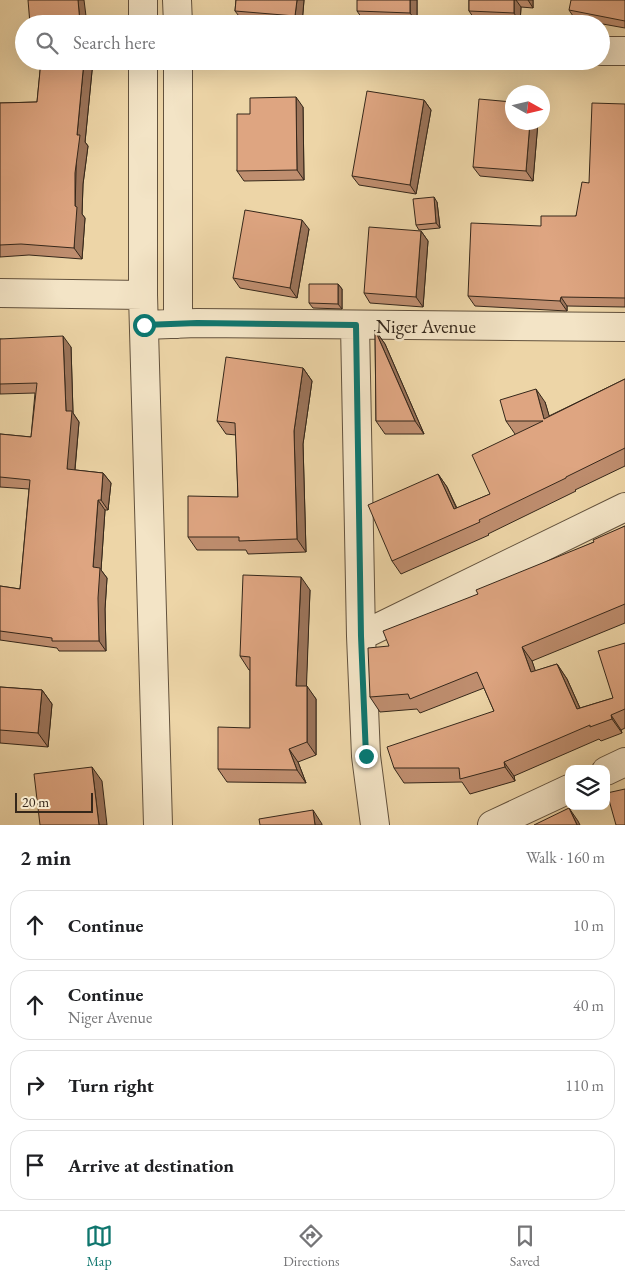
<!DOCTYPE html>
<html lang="en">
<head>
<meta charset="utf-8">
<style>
  :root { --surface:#fff; --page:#f2f2f2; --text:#202124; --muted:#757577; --line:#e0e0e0; --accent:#0f766e }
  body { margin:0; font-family:"EB Garamond",serif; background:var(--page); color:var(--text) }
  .controls { position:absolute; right:15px; bottom:15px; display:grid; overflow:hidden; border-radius:10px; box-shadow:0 5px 20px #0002 }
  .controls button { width:45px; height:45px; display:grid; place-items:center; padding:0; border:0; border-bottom:1px solid var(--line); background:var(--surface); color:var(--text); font:25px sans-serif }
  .compass { position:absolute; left:505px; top:85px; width:45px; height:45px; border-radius:50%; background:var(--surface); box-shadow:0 5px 20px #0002; rotate:98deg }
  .scale { position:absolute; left:15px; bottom:12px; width:78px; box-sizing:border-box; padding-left:5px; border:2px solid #35271a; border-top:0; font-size:14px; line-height:18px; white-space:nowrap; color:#35271a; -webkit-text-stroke:4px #f3e4c6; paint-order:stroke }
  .stop { position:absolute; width:15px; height:15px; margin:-11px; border:4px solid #0f766e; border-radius:50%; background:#fff }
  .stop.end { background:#0f766e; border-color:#fff; box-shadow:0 1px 5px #0008 }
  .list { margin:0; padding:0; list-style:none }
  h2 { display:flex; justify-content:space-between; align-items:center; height:65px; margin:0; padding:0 20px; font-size:21px }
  h2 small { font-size:16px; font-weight:400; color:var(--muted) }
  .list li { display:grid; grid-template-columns:32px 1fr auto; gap:15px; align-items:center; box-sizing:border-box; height:70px; margin:0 10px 10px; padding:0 10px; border:1px solid var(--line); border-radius:20px }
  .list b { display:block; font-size:19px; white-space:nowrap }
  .list p { margin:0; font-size:16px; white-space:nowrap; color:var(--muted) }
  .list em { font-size:16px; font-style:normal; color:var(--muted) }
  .icon { flex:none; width:28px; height:28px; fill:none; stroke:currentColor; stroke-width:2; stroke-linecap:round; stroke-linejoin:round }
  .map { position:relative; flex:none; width:625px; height:825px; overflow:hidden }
  .search { position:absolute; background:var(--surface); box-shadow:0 5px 20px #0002; left:15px; right:15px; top:15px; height:55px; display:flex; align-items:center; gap:12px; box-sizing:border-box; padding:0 18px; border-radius:28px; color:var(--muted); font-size:19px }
  .sheet { height:385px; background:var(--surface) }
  nav { display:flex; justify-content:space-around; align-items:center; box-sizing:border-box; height:70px; border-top:1px solid var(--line); background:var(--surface); font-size:14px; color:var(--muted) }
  nav a { display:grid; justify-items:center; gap:2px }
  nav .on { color:var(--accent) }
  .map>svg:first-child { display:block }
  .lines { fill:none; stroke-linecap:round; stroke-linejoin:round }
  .minor-casing { stroke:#63523d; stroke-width:30 }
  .minor { stroke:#f3e4c6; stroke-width:28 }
  .wall { fill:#bf8e6f; stroke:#35271a }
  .shaded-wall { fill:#9b745a; stroke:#35271a }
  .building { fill:#dea581; stroke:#35271a }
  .route { stroke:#0f766e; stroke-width:6 }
  .labels { text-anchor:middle; stroke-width:5; stroke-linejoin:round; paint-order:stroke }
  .street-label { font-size:19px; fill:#35271a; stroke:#f3e4c6 }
</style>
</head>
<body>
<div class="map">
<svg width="625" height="825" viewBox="0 0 625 825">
  <rect width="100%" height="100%" fill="#edd5a7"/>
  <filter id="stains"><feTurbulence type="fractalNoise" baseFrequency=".004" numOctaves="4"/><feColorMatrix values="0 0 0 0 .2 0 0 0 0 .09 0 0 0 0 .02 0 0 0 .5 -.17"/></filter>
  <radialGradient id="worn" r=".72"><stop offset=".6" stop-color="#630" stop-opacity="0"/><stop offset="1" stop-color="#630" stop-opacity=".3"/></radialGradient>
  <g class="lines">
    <!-- minor casing -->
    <g class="minor-casing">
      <path id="minor" d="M177 0 178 24
        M143 24V0
        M601 51H625
        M143 61V295L158 825
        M0 293 143 295
        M178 324V61
        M144 325 197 323 625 327
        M355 325 361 636 366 756 375 825
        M361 636 625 507
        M606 771 625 762
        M492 825 569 789"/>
    </g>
    <!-- minor -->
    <use href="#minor" class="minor"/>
  </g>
  <!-- wall -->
  <path class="wall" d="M236 0H304L302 24H279L242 20 235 11Z
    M417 0V22L364 21 357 11Z
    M469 0H533V8L521 7 520 23 476 21 469 11Z
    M625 0V28L575 19 569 10Z
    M41 61H93L85 142 88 146 83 184 82 214 85 218 82 259 29 255 0 257V103L37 102Z
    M424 100 431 110 416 194 359 185 352 176Z
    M625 104V307L567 306V311L475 306 468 296 541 226 576 216 589 183Z
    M303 107 304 180 244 181 237 171 250 114Z
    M512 122H538L533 181 480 176 473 167Z
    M437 202 440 228 419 230 416 225Z
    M309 229 297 298 240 288 233 278Z
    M421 231 428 241 423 307 370 303 364 293Z
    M338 284 342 289V309L313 308 309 303Z
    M375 330 385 344 424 434H385L376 421Z
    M0 339 71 347 73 413 79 422 75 470 103 473 111 483 108 510H105L101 570 107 578 105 609 106 651H59L57 648 0 640V586L20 589 29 489 0 487V434L31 437 35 393 0 394Z
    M303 368 312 381 303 444 306 552 248 554 246 550H197L188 537 238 497 236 435 226 434 217 421Z
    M625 379V466L575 490 576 491 488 534 489 535 401 574 392 561 438 474 447 487 457 508 490 494 515 434 506 421 545 402 549 416Z
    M625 526V623L532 661 535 671 557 664 567 679 580 708 613 698 625 643V728L621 730 622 733 601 741 599 739 514 776 515 781 470 794 462 782 404 783 394 768 494 711 484 688 420 713 417 709 380 712 370 697 389 646 478 594 594 542Z
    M310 590 306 686 316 699V755L298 762 306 783 227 782 218 769 250 728V670H249L240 656Z
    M0 687 42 690 52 704 48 747 0 743Z"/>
  <!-- shaded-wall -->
  <path class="shaded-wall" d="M78 0H84L87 24H80Z
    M297 0H304L302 24H300L295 16Z
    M410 0H417V22L410 13Z
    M514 0H516L521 7 520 23 514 13Z
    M528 0H533V8Z
    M84 61H93L85 142 88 146 83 184 82 214 85 218 82 259 74 248 77 135Z
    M296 97 303 107 304 180 297 170Z
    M424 100 431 110 416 194 410 185Z
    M530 122H538L533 181 526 171Z
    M434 197 437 202 440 228 436 223Z
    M302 220 309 229 297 298 290 288Z
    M421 231 428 241 423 307 416 297Z
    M338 284 342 289V309L338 304Z
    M561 297 567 306V311L560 301Z
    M375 330 385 344 424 434 415 421Z
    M63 336 71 347 73 413 79 422 74 479 67 469 66 411Z
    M303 368 312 381 303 444 306 552 297 539 294 431Z
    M536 389 545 402 554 432 544 419Z
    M103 473 111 483 108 510 101 500Z
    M438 474 447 487 463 523 454 509Z
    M98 500 105 510 101 570 107 578 105 609 106 651 99 641 93 567Z
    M301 577 310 590 306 699 296 686Z
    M522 647 532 661 541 687 531 672Z
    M557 664 567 679 587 724 577 709Z
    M307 686 316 699V755L307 742Z
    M42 690 52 704 48 747 38 733Z
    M611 715 621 730 622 733 612 719Z
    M289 749 298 762 306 783 297 770Z
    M504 762 514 776 515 781 505 767Z
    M92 767 102 781 107 825H99Z
    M569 808 578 821 580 825H577Z
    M313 810 322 824V825H315Z"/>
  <!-- building -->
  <path class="building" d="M28 0H78L80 23 92 22V24H30Z
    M236 0H297L295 16 235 11Z
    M357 0H410V13L357 11Z
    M469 0H514V13L469 11Z
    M571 0H625V21L569 10Z
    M41 61H84L77 135H80L75 173V206L77 207 74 248 21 244 0 245V103L37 102Z
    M367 91 424 100 410 185 352 176Z
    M296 97 297 170 237 171V114H250V98Z
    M479 99 512 102V122H530L526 171 473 167Z
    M592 103 625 104V298L561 297 560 301 468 296 471 223 541 226V216H576L582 182 589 183Z
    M434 197 436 223 416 225 413 199Z
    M245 210 302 220 290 288 233 278Z
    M369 227 421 231 416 297 364 293Z
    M309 284H338V304L309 303Z
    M375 330 415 421H376Z
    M63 336 66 411H72L67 469 103 473 101 500H98L93 567 100 568 98 598 99 641H52V638L0 631V586L20 589 30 480 0 477V434L31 437 37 383 0 384V339Z
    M226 357 303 368 294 431 297 539 239 541V537H188V496L238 497 235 423 217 421Z
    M625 379V448L566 477V478L479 520 480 522 392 561 368 505 438 474 454 509 490 494 472 455 543 421H506L500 400 536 389 544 419Z
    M625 526V604L522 647 531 672 557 664 577 709 613 698 598 651 625 643V709L611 715 612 719 590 727V725L504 762 505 767 460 779 459 768H394L387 747 494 711 477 672 410 699 408 694 370 697 368 648 389 646 383 631 478 594 476 590 594 542 593 540Z
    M243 575 301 577 296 686H307V742L289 749 297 770 218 769V727L250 728V657L240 656Z
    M0 687 42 690 38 733 0 730Z
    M92 767 99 825H40L34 774Z
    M625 789V825H616L607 793Z
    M569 808 577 825H534Z
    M313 810 315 825H260L259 819Z"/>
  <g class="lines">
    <!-- route -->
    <path class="route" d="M144 325 197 323 356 325 361 636 366 756"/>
  </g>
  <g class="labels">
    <!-- street labels -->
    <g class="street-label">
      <text x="426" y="333">Niger Avenue</text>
    </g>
  </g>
  <rect width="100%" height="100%" filter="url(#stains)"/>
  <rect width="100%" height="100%" fill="url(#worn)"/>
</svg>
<div class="controls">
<button><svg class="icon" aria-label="layers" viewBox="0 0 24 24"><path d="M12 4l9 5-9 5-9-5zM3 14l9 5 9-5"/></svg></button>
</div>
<svg class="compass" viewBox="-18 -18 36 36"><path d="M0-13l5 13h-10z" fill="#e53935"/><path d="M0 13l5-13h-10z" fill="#757577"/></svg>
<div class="scale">20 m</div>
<div class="stop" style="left:144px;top:325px"></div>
<div class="stop end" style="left:366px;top:756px"></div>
<div class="search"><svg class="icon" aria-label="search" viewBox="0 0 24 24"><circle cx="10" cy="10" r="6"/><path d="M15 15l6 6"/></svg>Search here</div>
</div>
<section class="sheet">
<h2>2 min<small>Walk · 160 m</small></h2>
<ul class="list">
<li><svg class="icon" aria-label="ahead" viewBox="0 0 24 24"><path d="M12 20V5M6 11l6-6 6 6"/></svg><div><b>Continue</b></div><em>10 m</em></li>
<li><svg class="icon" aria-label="ahead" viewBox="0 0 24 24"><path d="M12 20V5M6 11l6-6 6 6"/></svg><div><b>Continue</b><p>Niger Avenue</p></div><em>40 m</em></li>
<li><svg class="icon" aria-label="right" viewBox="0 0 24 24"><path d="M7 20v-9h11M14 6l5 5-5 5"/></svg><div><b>Turn right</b></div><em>110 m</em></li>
<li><svg class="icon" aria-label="arrive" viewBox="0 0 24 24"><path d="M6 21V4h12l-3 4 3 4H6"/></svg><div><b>Arrive at destination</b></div></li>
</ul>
</section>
<nav>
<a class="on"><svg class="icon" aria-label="map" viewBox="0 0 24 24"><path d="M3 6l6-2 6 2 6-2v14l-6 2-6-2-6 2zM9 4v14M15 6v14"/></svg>Map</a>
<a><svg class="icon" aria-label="directions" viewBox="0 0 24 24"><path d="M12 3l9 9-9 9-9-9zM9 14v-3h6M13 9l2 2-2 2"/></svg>Directions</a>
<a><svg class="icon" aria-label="saved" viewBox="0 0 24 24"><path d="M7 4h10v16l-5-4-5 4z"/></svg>Saved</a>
</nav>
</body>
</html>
